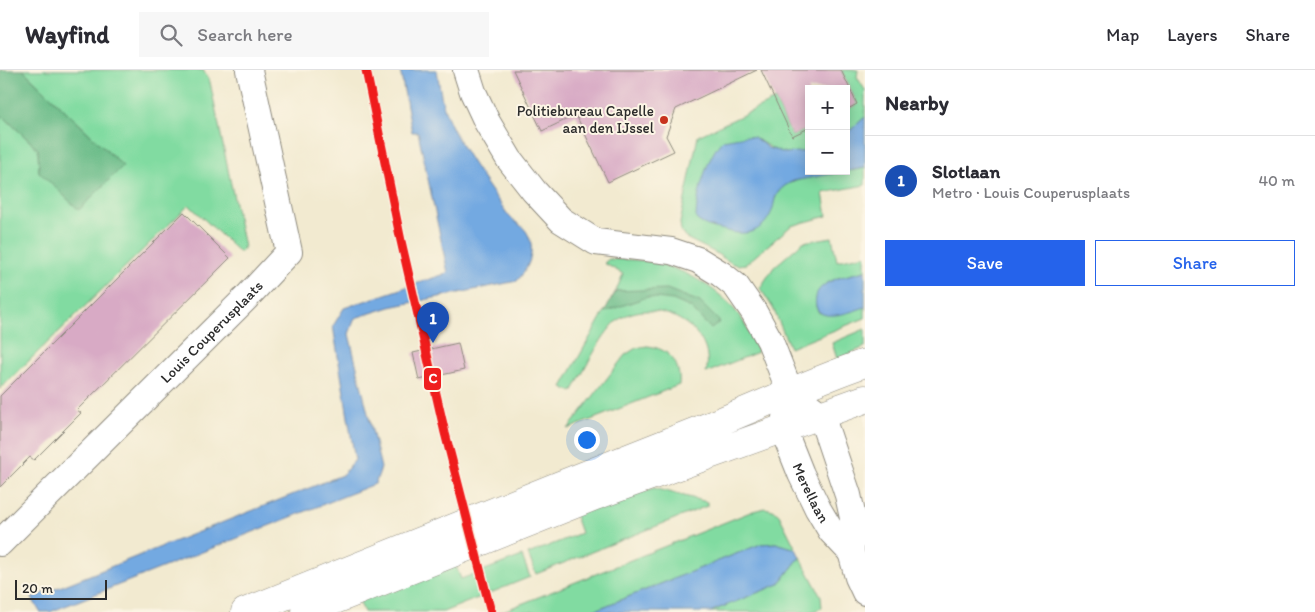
<!DOCTYPE html>
<html lang="en">
<head>
<meta charset="utf-8">
<style>
  :root { --surface:#fff; --page:#f7f7f7; --text:#2b2b33; --muted:#7c7c81; --line:#e1e1e2; --accent:#2563eb }
  body { margin:0; font-family:Itim,sans-serif; background:var(--page); color:var(--text) }
  .controls { position:absolute; right:15px; top:15px; display:grid; overflow:hidden; border-radius:0px; box-shadow:0 2px 12px #0003 }
  .controls button { width:45px; height:45px; display:grid; place-items:center; padding:0; border:0; border-bottom:1px solid var(--line); background:var(--surface); color:var(--text); font:25px sans-serif }
  .scale { position:absolute; left:15px; bottom:12px; width:92px; box-sizing:border-box; padding-left:5px; border:2px solid #2b2b2b; border-top:0; font-size:14px; line-height:18px; white-space:nowrap; color:#2b2b2b; -webkit-text-stroke:4px #fcf5e5; paint-order:stroke }
  .you { position:absolute; left:586px; top:369px; width:18px; height:18px; margin:-12px; border:4px solid #fff; border-radius:50%; background:#1a73e8; box-shadow:0 0 0 8px #1a73e833 }
  .badge { display:grid; place-items:center; width:32px; height:32px; border-radius:50%; background:var(--accent); color:#fff; font-size:16px; font-weight:700 }
  .pin { position:absolute; translate:-50% -41px; filter:drop-shadow(0 1px 2px #0008) }
  .pin::after { content:''; position:absolute; top:26px; width:18px; height:15px; background:inherit; clip-path:polygon(0 0,100% 0,50% 100%) }
  .list { margin:0; padding:0; list-style:none }
  h2 { display:flex; justify-content:space-between; align-items:center; height:65px; margin:0; padding:0 20px; font-size:21px }
  h2 small { font-size:16px; font-weight:400; color:var(--muted) }
  .list li { display:grid; grid-template-columns:32px 1fr auto; gap:15px; align-items:center; box-sizing:border-box; height:90px; padding:0 20px; border-top:1px solid var(--line) }
  .list b { display:block; font-size:19px; white-space:nowrap }
  .list p { margin:0; font-size:16px; white-space:nowrap; color:var(--muted) }
  .list em { font-size:16px; font-style:normal; color:var(--muted) }
  .actions { display:flex; gap:10px; padding:15px 20px }
  .actions a { flex:1; padding:11px 0; border:1px solid var(--accent); border-radius:0px; text-align:center; font-size:18px; color:var(--accent) }
  .actions .main { background:var(--accent); color:#fff }
  .icon { flex:none; width:28px; height:28px; fill:none; stroke:currentColor; stroke-width:2; stroke-linecap:round; stroke-linejoin:round }
  .map { position:relative; flex:none; width:865px; height:542px; overflow:hidden }
  header { display:flex; align-items:center; gap:30px; box-sizing:border-box; height:70px; padding:0 25px; background:var(--surface); border-bottom:1px solid var(--line) }
  header strong { font-size:24px }
  nav { display:flex; gap:28px; margin-inline-start:auto; font-size:18px }
  .search { width:350px; height:45px; background:var(--page); display:flex; align-items:center; gap:12px; box-sizing:border-box; padding:0 18px; border-radius:0px; color:var(--muted); font-size:19px }
  main { display:flex }
  aside { flex:1; background:var(--surface) }
  .map>svg:first-child { display:block }
  .green { fill:#81dba1; stroke:#568366 }
  .forest { fill:#68bb87; stroke:#4a7359 }
  .water { fill:#73a9e1; stroke:#4f6a86 }
  .building { fill:#d8aac5 }
  .lines { fill:none; stroke-linecap:round; stroke-linejoin:round }
  .minor-casing { stroke:#8e8a7e; stroke-width:28 }
  .tertiary-casing { stroke:#8e8a7e; stroke-width:29 }
  .minor { stroke:#fff; stroke-width:26 }
  .tertiary { stroke:#fff; stroke-width:28 }
  .metro-1-casing { stroke:#fcf5e5; stroke-width:12 }
  .metro-1 { stroke:#ef1f1f; stroke-width:9 }
  .poi-dot { fill:#c8321e; stroke:#fcf5e5; stroke-width:2 }
  .labels { text-anchor:middle; stroke-width:4; stroke-linejoin:round; paint-order:stroke }
  .poi-label { font-size:15px; fill:#2b2b2b; stroke:#fcf5e5; text-anchor:end }
  .street-label { font-size:15px; fill:#2b2b2b; stroke:#fcf5e5 }
  .line-badge { stroke:#fcf5e5; stroke-width:2 }
  .badge-label { font-size:14px; text-anchor:middle; font-weight:bold; fill:#fff }
</style>
</head>
<body>
<header>
<strong>Wayfind</strong>
<div class="search"><svg class="icon" aria-label="search" viewBox="0 0 24 24"><circle cx="10" cy="10" r="6"/><path d="M15 15l6 6"/></svg>Search here</div>
<nav><a>Map</a><a>Layers</a><a>Share</a></nav>
</header>
<main>
<div class="map">
<svg width="865" height="542" viewBox="0 0 865 542">
  <rect width="100%" height="100%" fill="#fcf5e5"/>
  <filter id="ink" filterUnits="userSpaceOnUse"><feTurbulence type="fractalNoise" baseFrequency=".02" numOctaves="2"/><feDisplacementMap in="SourceGraphic" scale="10" xChannelSelector="R" yChannelSelector="G"/><feConvolveMatrix kernelMatrix="1 2 1 2 8 2 1 2 1" color-interpolation-filters="sRGB"/></filter>
  <filter id="wash" filterUnits="userSpaceOnUse"><feTurbulence type="fractalNoise" baseFrequency=".0096" numOctaves="4" result="noise"/><feDisplacementMap in="SourceGraphic" scale="20" xChannelSelector="R" yChannelSelector="G"/><feGaussianBlur stdDeviation="1.12" result="paint"/><feColorMatrix in="noise" values="0 0 0 0 0 0 0 0 0 0 0 0 0 0 0 0 0 1.4 0 .05"/><feComposite in="paint" operator="in"/></filter>
  <g filter="url(#wash)">
    <rect width="100%" height="100%" fill="#f2ead0"/>
    <!-- green -->
    <path class="green" d="M23 0H203L210 12 244 177 240 183 189 135 0 319V49L3 46 38 79 39 102 123 96Z
      M841 0H858L857 7 865 20V47L846 64V40L857 34Z
      M775 30 792 66 809 58V81C782 86 776 82 754 67L723 70 708 95 772 139C774 131 776 124 782 118 794 106 847 102 865 98V115L823 123 827 146 791 156 746 194 738 195 733 194 714 182 686 168 681 161 680 153 698 66Z
      M832 167 837 191 865 185V201L837 208 816 228V237L819 243 865 237V248L790 278 773 238 760 218 774 197 803 172Z
      M609 189C623 190 637 189 651 192 686 199 723 220 743 251 749 261 753 272 758 282L706 303C718 257 652 223 617 251 600 266 584 302 572 322L562 317 616 221 623 204 604 193Z
      M865 259V277L837 289 832 273Z
      M647 276C669 278 681 293 679 315L568 359 625 285 636 278Z
      M654 418 707 432V436L536 504 528 484 581 463 574 443Z
      M765 438 773 440 778 443 796 479 776 473 761 474 590 542H501L753 441Z
      M522 486 530 507 443 542H364L359 531 454 491 461 509Z
      M800 487 821 526 822 538 811 542H710L779 514Z"/>
    <!-- forest -->
    <path class="forest" d="M0 0H23L123 96 79 140 39 102 38 79 3 46 0 49Z
      M667 219 700 232 720 252 711 259 691 238 673 230 647 227 604 242 616 221Z"/>
    <!-- water -->
    <path class="water" d="M400 0H437C439 11 440 23 443 34 453 69 485 111 506 142 515 156 527 153 531 174 533 189 526 201 517 211L390 237 355 248 349 264 381 398 375 414 50 542H40L32 528 342 405 355 390 333 256 344 238 448 203 418 62H412Z
      M865 47V98L793 111C786 115 780 118 776 126 774 130 774 136 772 141 763 163 745 167 724 160 715 158 703 156 696 149 696 127 707 85 723 70L746 66 754 67 768 78 785 83 809 81V101H846V64Z
      M865 201V237C854 241 820 254 816 236 815 232 816 224 818 221 827 208 851 205 865 201Z
      M776 473 796 479 800 487 779 514 710 542H590L761 474Z"/>
    <g id="blocks">
      <!-- building -->
      <path class="building" d="M513 0H757L676 39 666 66 674 81 608 112 576 45 542 61Z
        M761 0H841L857 34 846 40V19H809V58L792 66Z
        M184 142 230 188 77 340 81 343 34 390 30 387 0 417V326Z
        M458 273 464 300 419 310 413 283Z"/>
    </g>
  </g>
  <g filter="url(#ink)">
    <use href="#blocks" fill-opacity="0" stroke="#8e8a7e" stroke-width="1"/>
    <g class="lines">
      <!-- minor casing -->
      <g class="minor-casing">
        <g id="minor">
          <path d="M466 0 473 22 487 52 509 89 534 121 561 150 596 172 671 181 698 190 721 204 736 216 754 242 770 271 790 322 821 345 848 425 853 448 851 482 858 507 865 522"/>
          <path id="s1" d="M787 337 783 359 801 404 818 439 831 461 851 482"/>
          <path id="s2" d="M0 473 247 227 289 182 249 0"/>
        </g>
      </g>
      <!-- tertiary casing -->
      <g class="tertiary-casing">
        <path id="tertiary" d="M245 542C395 481 544 421 694 362 751 340 807 313 865 293
          M305 542 595 426 865 329"/>
      </g>
      <!-- minor -->
      <use href="#minor" class="minor"/>
      <!-- tertiary -->
      <use href="#tertiary" class="tertiary"/>
      <!-- metro-1 casing -->
      <g class="metro-1-casing">
        <path id="metro-1" d="M366 0 401 171 445 363 491 542"/>
      </g>
      <!-- metro-1 -->
      <use href="#metro-1" class="metro-1"/>
    </g>
  </g>
  <!-- markers -->
  <circle class="poi-dot" cx="664" cy="50" r="5"/>
  <g class="labels">
    <!-- poi labels -->
    <g class="poi-label">
      <text x="654" y="46">Politiebureau Capelle<tspan x="654" dy="17">aan den IJssel</tspan></text>
    </g>
    <!-- street labels -->
    <g class="street-label">
      <text dy="5" stroke="none"><textPath href="#s2" startOffset="299">Louis Couperusplaats</textPath></text>
      <text dy="5" stroke="none"><textPath href="#s1" startOffset="92">Merellaan</textPath></text>
    </g>
  </g>
  <rect class="line-badge" x="423" y="297" width="19" height="24" rx="5" fill="#ef1f1f"/>
  <g class="badge-label">
    <text x="433" y="313">C</text>
  </g>
</svg>
<div class="controls">
<button>+</button>
<button>−</button>
</div>
<div class="scale">20 m</div>
<div class="you"></div>
<div class="pin badge" style="left:433px;top:273px;background:#1a4fb4">1</div>
</div>
<aside>
<h2>Nearby<small></small></h2>
<ul class="list">
<li><span class="badge" style="background:#1a4fb4">1</span><div><b>Slotlaan</b><p>Metro · Louis Couperusplaats</p></div><em>40 m</em></li>
</ul>
<div class="actions"><a class="main">Save</a><a>Share</a></div>
</aside>
</main>
</body>
</html>
